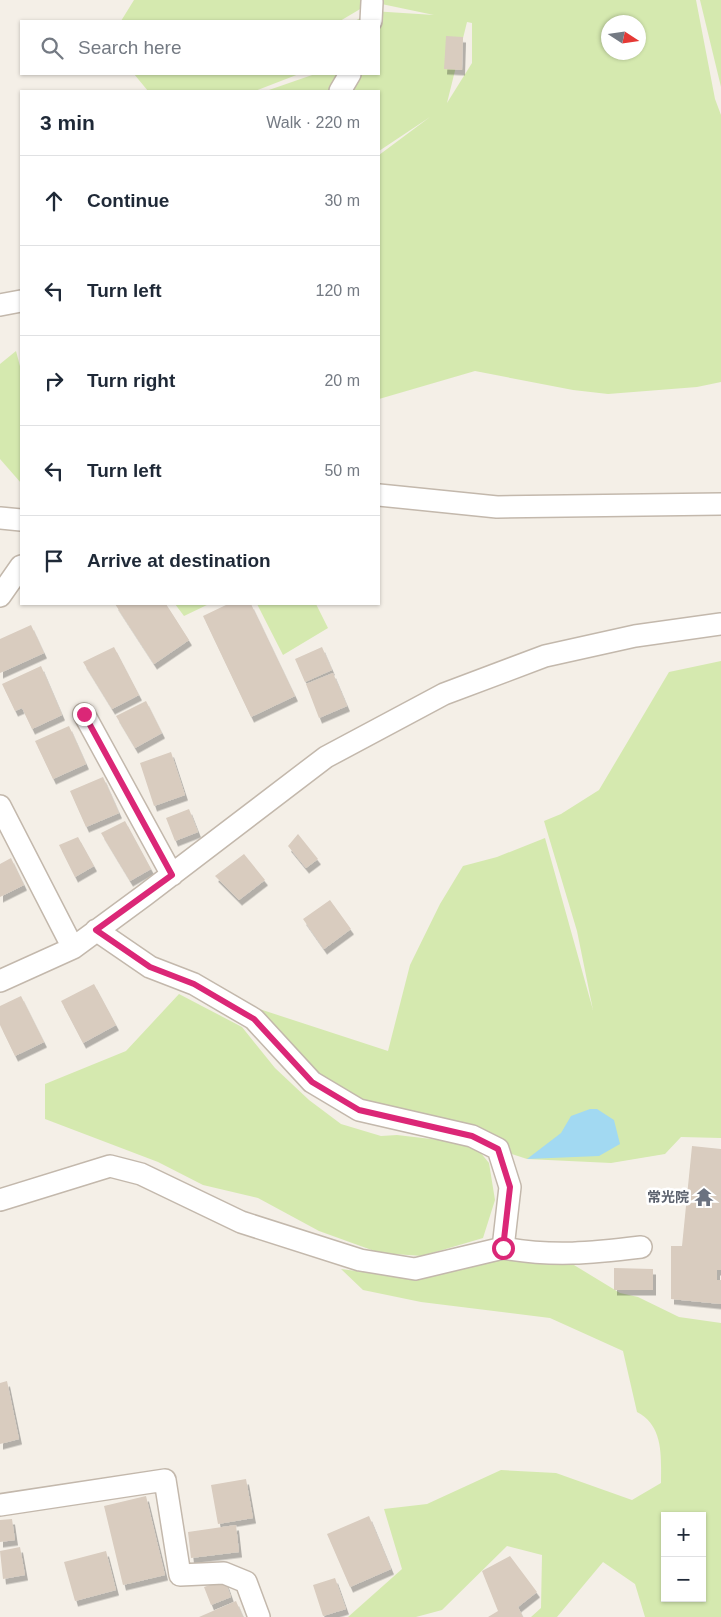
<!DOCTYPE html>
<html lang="en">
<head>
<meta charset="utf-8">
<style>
  :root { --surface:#fff; --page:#f6f6f7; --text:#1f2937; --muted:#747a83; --line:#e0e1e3 }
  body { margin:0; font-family:Arial,"Noto Sans JP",sans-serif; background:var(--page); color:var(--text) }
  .controls { position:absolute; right:15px; bottom:15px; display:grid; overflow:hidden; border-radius:0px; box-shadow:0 1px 4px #0004 }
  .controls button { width:45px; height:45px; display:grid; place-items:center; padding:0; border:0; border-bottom:1px solid var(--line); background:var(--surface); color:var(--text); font:25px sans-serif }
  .compass { position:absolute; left:601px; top:15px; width:45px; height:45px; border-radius:50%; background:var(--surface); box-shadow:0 1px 4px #0004; rotate:102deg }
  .stop { position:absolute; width:15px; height:15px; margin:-11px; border:4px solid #db2777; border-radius:50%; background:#fff }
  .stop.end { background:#db2777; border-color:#fff; box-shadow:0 1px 5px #0008 }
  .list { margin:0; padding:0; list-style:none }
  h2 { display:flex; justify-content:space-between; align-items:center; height:65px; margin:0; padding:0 20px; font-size:21px }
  h2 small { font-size:16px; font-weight:400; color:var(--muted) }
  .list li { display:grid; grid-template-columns:32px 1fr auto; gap:15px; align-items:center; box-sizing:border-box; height:90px; padding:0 20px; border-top:1px solid var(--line) }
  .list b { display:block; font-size:19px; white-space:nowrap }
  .list em { font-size:16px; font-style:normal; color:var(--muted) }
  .icon { flex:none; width:28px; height:28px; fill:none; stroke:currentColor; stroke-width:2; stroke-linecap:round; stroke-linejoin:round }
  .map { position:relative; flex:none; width:721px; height:1617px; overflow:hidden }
  .search { position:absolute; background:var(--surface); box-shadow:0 1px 4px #0004; left:20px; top:20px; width:360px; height:55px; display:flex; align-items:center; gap:12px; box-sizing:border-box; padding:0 18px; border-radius:0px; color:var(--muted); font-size:19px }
  .panel { position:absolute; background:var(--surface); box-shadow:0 1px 4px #0004; left:20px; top:90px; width:360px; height:515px; border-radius:0px }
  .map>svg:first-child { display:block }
  .green { fill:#d5e9af; fill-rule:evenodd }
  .water { fill:#a2d9f2 }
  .building { fill:#d9ccbf; filter:url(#shadow) }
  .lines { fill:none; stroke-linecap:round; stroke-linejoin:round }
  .minor-casing { stroke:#c3b8ac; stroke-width:24 }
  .minor { stroke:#fff; stroke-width:21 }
  .route { stroke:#db2777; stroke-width:6 }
  .labels { text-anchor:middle; stroke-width:5; stroke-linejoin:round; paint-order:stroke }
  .worship-label { font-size:14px; font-weight:bold; fill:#5b616d; stroke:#fff; text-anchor:end }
</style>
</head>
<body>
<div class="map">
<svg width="721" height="1617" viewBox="0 0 721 1617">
  <defs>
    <filter id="shadow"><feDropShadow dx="3" dy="5.5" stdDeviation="0" flood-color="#0004"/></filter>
  </defs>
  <rect width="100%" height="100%" fill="#f4efe7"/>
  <!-- green -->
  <path class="green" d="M134 0H696L715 99 721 115V382L697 387 608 394 573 390 475 371 379 399V155L430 117 379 151V91H266L315 74H379V21H355L372 11 434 15 372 2 340 21H121ZM467 22 472 23V63L447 103ZM608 22H638V52H608Z
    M700 0H721V87Z
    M134 74H299L255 91H148Z
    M16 351 21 370V483L0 459V364Z
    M175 604H209L184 616Z
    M257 604H316L328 628 283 655Z
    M721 661V1138L681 1137 665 1154 611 1163 527 1159 347 1099 244 1004 388 1051 410 965 440 904 463 866 497 857 545 838 593 1010 577 931 544 821 561 814 599 790 669 672Z
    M179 994 242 1027 275 1068 309 1100 341 1124 381 1136 397 1135 457 1142 480 1152 489 1163 495 1200 483 1238 422 1256 380 1253 319 1231 258 1198 203 1185 158 1162 45 1119V1084L126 1051Z
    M489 1251 569 1262 620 1293 638 1297 679 1317 721 1323V1617H645L635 1584 603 1562 557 1617H531L541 1608 542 1555 507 1546 442 1610 416 1617H348L402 1569 384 1509 427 1504 501 1470 556 1473 632 1500 661 1483C661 1457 664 1426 637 1412L623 1351 550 1318 421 1302 363 1290 341 1269 402 1277ZM665 1516H702V1598H665Z"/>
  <!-- water -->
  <path class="water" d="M590 1109H597L614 1120 620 1144 599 1156 527 1159 561 1133 571 1116Z"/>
  <!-- building -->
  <path class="building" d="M446 36 463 37 462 70 444 69Z
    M115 604H166L189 640 154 664Z
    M228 604H251L295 696 251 717 203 616Z
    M31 625 44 653 0 673V639Z
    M114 647 139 695 112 709 83 662Z
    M322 647 332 670 305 682 295 659Z
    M41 666 62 715 32 729 22 708 15 711 2 684Z
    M333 673 347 706 319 718 306 684Z
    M146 701 162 733 135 748 116 716Z
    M69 726 86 764 53 779 35 741Z
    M171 752 185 795 154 806 140 763Z
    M103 777 119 813 86 827 70 791Z
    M189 809 198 832 175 841 166 818Z
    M125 821 151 869 130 881 101 833Z
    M298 834 318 859 306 868 288 846Z
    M78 837 94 866 75 877 59 845Z
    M244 854 265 880 239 900 215 876Z
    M11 858 24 885 0 897V864Z
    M330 900 351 929 324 949 303 919Z
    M94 984 116 1025 83 1043 61 1001Z
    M21 996 44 1042 15 1056 0 1025V1006Z
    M692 1146 721 1149V1270H717V1280H721V1304L671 1299V1246H682Z
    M614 1268 653 1269V1290H614Z
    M7 1381 19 1439 0 1444V1383Z
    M246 1479 253 1518 218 1524 211 1485Z
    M146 1496 165 1575 123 1585 104 1506Z
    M369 1516 391 1569 350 1587 327 1534Z
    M12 1519 15 1540 0 1542V1520Z
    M236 1525 239 1552 191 1558 188 1532Z
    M20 1547 25 1575 3 1579 0 1551Z
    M106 1551 116 1590 75 1601 64 1562Z
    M510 1556 537 1592 518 1607 523 1617H488L498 1611 482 1571Z
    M335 1578 346 1609 323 1616 313 1585Z
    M225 1580 231 1597 211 1605 204 1587Z
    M236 1601 243 1617H199Z"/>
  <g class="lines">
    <!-- minor casing -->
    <g class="minor-casing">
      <path id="minor" d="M371 21 372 2
        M340 91 350 74
        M0 305 21 301
        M379 495 497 507 721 504
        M0 518 21 520
        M0 596 21 566
        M84 714 172 875
        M0 806 73 948
        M0 981 73 948 145 895 326 757 444 694 545 656 635 636 721 624
        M0 1200 110 1166 141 1174 241 1222 360 1260 415 1269 503 1248 510 1187 498 1149 472 1136 359 1110 312 1082 254 1019 194 984 150 967 96 930
        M503 1248C554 1257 591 1253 641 1247
        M0 1505 165 1480 180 1575 224 1573 246 1582 259 1617"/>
    </g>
    <!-- minor -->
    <use href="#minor" class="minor"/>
  </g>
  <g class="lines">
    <!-- route -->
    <path class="route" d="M84 714 172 875 96 930 150 967 194 984 254 1019 312 1082 359 1110 472 1136 498 1149 510 1187 503 1248"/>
  </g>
  <!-- icons -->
  <defs>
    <g id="temple-bare" transform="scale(1.5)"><path d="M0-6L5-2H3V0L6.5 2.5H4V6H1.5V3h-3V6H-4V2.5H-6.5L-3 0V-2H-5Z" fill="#6b7280" stroke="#fff" stroke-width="2.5" paint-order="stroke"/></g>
  </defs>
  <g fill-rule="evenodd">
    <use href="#temple-bare" x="704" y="1197"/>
  </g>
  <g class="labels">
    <!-- worship labels -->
    <g class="worship-label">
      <text x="689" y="1202">常光院</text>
    </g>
  </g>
</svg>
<div class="controls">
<button>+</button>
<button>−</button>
</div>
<svg class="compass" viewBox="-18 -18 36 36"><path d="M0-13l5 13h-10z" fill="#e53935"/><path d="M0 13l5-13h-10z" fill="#747a83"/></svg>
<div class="stop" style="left:503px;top:1248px"></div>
<div class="stop end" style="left:84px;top:714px"></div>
<div class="search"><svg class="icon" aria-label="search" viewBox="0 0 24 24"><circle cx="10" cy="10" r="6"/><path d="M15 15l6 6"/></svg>Search here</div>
<section class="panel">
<h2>3 min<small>Walk · 220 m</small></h2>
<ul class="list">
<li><svg class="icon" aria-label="ahead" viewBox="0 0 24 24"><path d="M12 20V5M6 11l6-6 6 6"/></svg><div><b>Continue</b></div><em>30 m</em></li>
<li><svg class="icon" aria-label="left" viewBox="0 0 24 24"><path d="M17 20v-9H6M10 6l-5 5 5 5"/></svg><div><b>Turn left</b></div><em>120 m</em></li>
<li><svg class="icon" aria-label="right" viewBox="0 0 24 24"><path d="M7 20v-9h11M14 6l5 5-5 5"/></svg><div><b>Turn right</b></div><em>20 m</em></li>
<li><svg class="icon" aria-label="left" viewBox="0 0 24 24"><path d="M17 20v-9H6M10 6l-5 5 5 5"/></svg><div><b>Turn left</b></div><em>50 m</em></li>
<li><svg class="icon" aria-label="arrive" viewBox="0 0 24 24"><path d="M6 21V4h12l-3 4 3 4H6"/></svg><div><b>Arrive at destination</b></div></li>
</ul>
</section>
</div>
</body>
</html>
